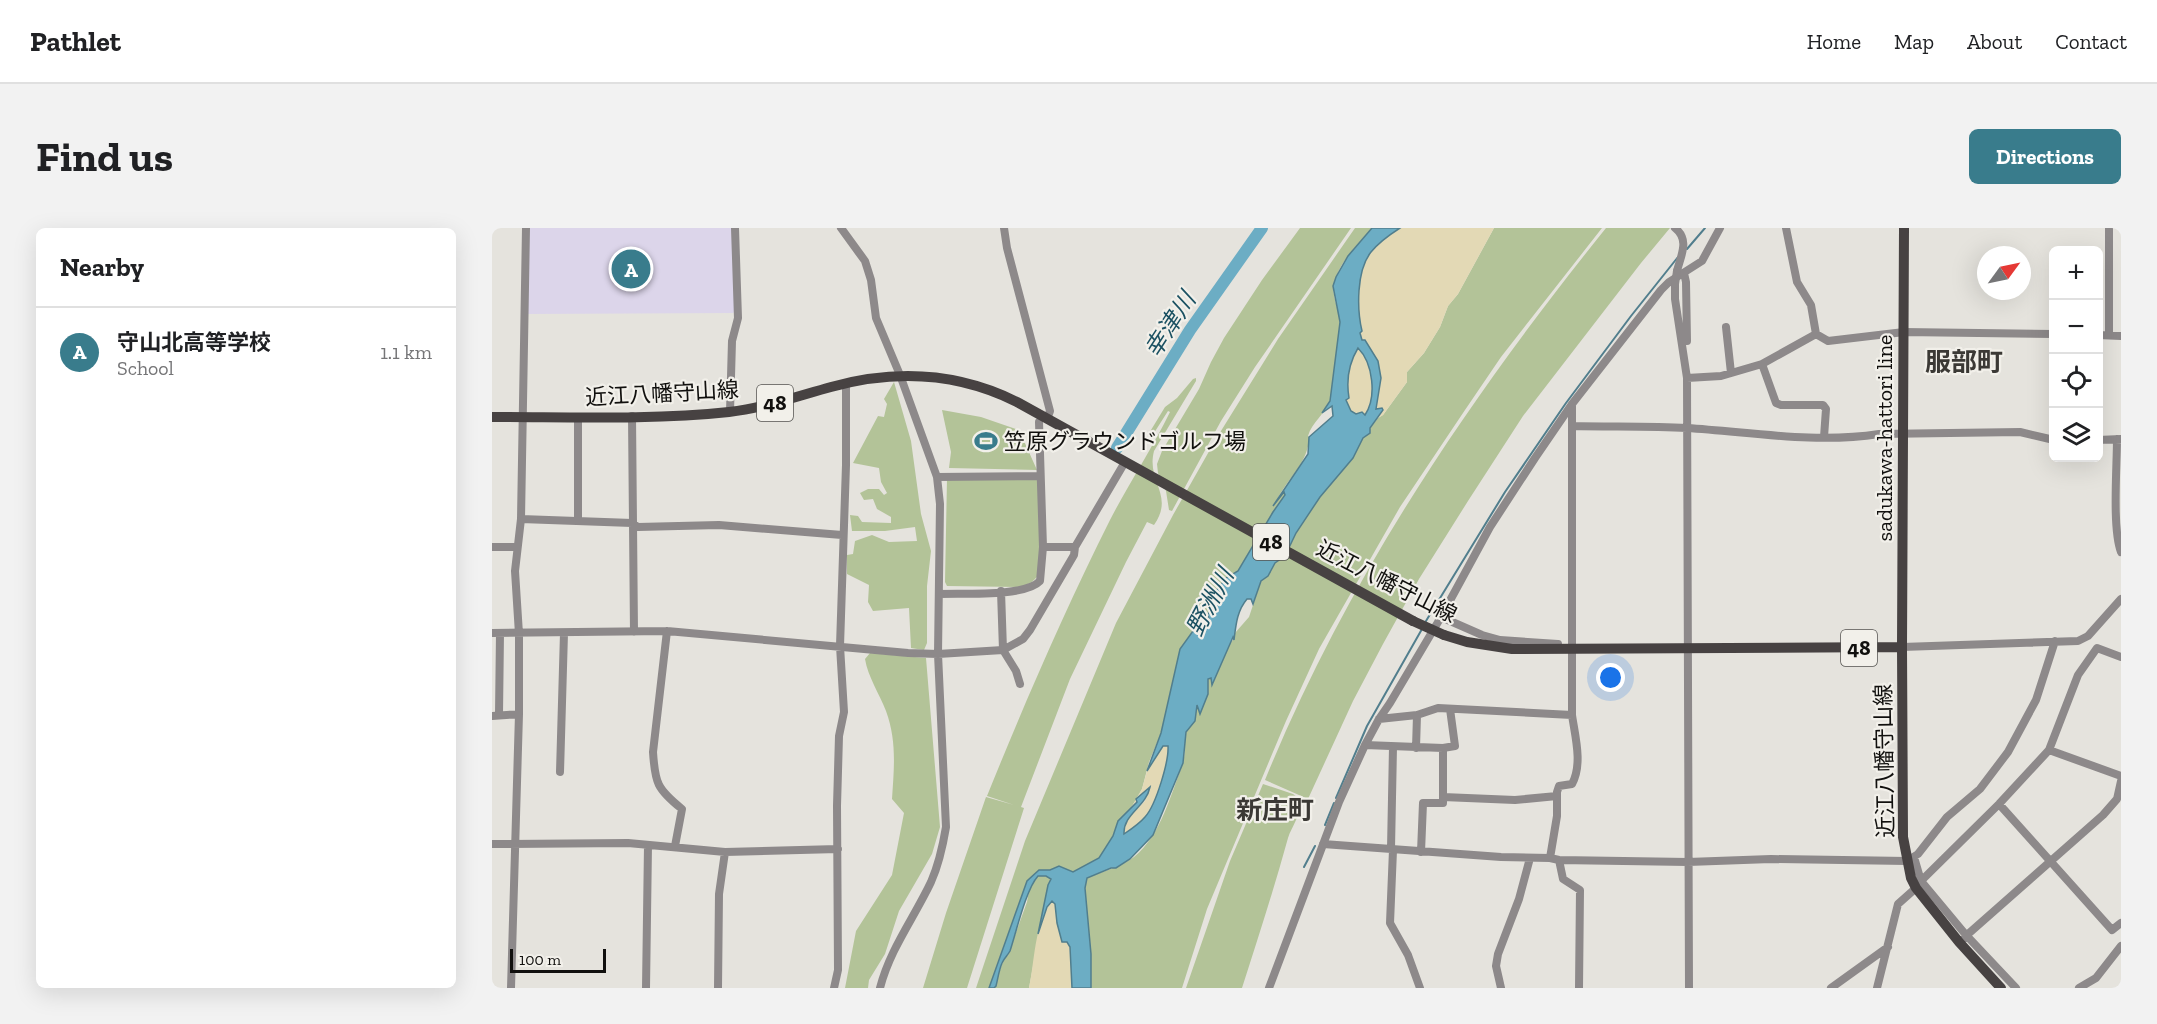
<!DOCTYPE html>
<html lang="en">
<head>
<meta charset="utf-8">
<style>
  :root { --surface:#fff; --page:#f2f2f2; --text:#202124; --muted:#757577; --line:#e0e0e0; --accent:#397c8c }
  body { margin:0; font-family:"Zilla Slab","Noto Sans JP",serif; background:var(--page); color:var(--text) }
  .controls { position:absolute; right:18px; top:18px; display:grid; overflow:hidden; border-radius:9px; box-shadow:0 6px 24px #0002 }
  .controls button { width:54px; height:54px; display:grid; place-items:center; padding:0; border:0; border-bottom:2px solid var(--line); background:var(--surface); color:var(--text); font:30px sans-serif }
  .compass { position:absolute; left:1485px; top:18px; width:54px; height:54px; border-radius:50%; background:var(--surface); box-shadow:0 6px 24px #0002; rotate:57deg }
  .scale { position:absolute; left:18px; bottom:15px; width:96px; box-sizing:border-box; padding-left:6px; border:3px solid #11100e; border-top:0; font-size:16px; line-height:21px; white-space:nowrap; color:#11100e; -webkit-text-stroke:4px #f2f0ea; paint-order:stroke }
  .you { position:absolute; left:1119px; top:450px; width:21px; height:21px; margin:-15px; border:4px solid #fff; border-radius:50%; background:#1a73e8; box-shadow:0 0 0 9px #1a73e833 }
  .badge { display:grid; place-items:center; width:39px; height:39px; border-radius:50%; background:var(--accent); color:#fff; font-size:20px; font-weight:700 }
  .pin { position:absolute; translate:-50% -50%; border:3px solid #fff; box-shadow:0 2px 6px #0006 }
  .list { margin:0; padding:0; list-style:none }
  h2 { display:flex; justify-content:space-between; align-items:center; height:78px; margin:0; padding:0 24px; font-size:26px }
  h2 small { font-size:20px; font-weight:400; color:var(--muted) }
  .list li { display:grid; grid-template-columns:39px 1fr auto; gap:18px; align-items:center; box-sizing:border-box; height:90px; padding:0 24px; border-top:2px solid var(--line) }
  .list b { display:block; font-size:22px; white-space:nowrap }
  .list p { margin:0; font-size:20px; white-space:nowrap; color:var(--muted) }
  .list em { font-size:20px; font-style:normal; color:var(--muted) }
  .icon { flex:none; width:33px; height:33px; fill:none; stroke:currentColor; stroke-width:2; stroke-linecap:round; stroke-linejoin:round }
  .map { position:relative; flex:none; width:1629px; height:760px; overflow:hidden; border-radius:9px }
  header { display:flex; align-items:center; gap:36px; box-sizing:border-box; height:84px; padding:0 30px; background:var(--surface); border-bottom:2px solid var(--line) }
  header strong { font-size:28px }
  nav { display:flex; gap:33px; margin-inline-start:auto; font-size:21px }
  .intro { display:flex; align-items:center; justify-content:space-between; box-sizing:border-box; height:144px; padding:0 36px }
  h1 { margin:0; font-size:42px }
  .button { padding:15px 27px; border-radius:9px; background:var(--accent); color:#fff; font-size:21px; font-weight:700 }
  main { display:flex; gap:36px; padding:0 36px }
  aside { flex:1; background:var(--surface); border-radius:9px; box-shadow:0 6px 24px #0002 }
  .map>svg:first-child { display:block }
  .education { fill:#dcd5ea }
  .green { fill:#b3c398 }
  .sand { fill:#e3d9b5 }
  .water { fill:#6cadc4; stroke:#517e8d; stroke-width:1.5; fill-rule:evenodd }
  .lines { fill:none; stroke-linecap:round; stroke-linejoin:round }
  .stream { stroke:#517e8d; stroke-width:2 }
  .river { stroke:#6cadc4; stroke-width:12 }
  .minor { stroke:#8d898a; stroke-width:8 }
  .major { stroke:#474242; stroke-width:10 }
  .minor-bridge { stroke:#8d898a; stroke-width:8 }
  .major-bridge { stroke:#474242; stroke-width:10 }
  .labels { text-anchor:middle; stroke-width:4.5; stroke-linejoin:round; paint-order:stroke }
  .shield { fill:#f2f0ea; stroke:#545350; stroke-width:1.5 }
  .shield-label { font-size:21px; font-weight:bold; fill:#11100e }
  .street-label { font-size:22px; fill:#11100e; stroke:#f2f0ea }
  .poi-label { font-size:22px; fill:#11100e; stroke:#f2f0ea; text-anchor:start }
  .water-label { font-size:24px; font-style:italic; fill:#1b5162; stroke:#f2f0ea }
  .quarter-label { font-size:26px; font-weight:bold; fill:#3b3935; stroke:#f2f0ea }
</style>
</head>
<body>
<header>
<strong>Pathlet</strong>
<nav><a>Home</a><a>Map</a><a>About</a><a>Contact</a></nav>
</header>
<div class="intro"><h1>Find us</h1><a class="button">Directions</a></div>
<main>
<aside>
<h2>Nearby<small></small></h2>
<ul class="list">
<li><span class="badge">A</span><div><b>守山北高等学校</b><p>School</p></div><em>1.1 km</em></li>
</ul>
</aside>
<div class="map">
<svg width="1629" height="760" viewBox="0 0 1629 760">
  <rect width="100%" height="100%" fill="#e5e3dd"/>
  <!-- education -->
  <path class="education" d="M36 0H241L244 82 241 85 35 86Z"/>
  <!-- green -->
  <path class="green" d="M808 0H859L763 139 729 193 680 283 677 282 674 263 666 245 665 236 670 223 707 161 719 134 732 110 770 52Z
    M863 0H880C867 15 851 30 844 49 837 65 847 79 848 94 849 103 841 166 838 173 833 186 820 194 816 208L817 209C817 234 795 251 785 272L793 264V267L781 284 746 343 734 350 717 391 701 403 688 421 669 505 657 534 650 561 639 580 626 593 621 608 607 630 581 644 567 638 558 642H547L535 653 497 760H484L533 613 624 395 681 287 724 211 786 111Z
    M1002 0H1110L1009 129 973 182 908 279 827 421 794 493 715 681 690 760H599V726L593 660 595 650C611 643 628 639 642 629 669 607 679 566 691 535 694 525 691 513 694 503 698 494 703 487 705 477L708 486 716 466V451L719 449 721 456C726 445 736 414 743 410V405L757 389 769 353 776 348 783 335 793 328 804 305 828 269 861 230 871 210 878 205V200L886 190 891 187 915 154V144L932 125 948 99 956 78 966 66Z
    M1114 0H1178L1149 35 1031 188 976 273 927 351 891 416 861 473 816 571 773 552C855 350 978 169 1114 0Z
    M704 150V153L662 223C654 254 683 267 662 297L655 294 634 334 578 451 529 579 532 580 475 760H431L454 685 494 569 522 577 495 568C533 474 573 382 618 292 637 255 660 221 678 184L676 183 662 205 659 202 673 179 685 170 701 151Z
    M402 154 419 213 429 286 439 323 435 358V415L432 422 419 420 417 380 381 383 376 374 377 357 355 346V327L361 326 363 313 380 307 397 314 425 313 423 299 393 303H360L358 287 366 288 370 294 399 295V289L385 281 381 271 372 272 368 265 376 261H387L392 267 395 265 389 254 387 240 361 235 386 188 392 189 395 176 392 171Z
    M450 182 489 189 527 202 545 242 457 240 459 224Z
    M543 249 546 252 548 343C544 352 539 356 528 359L455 358 453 354 455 251Z
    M378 425 434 430 448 599 440 626 407 683 393 726 377 752 376 760H353L364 703 400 647 412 585 400 571C402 540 405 513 394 483 387 465 376 449 373 431Z
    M771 556 801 566 808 571C811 584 800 598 796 610 782 661 766 710 750 760H694L738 633Z
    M546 648H554L559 651 556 657 537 760H502L511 733 518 724V716L522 710 535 674 538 657Z"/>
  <!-- sand -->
  <path class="sand" d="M908 0H1002L966 66 956 78 948 99 932 125 915 144V154L891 187 886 190 891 182H884L889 150 886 133 873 112 870 113 867 105 870 103C865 79 865 51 876 28 882 16 897 7 908 0Z
    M866 119C881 136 885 169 873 188L859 183 854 172 857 170C854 152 857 135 866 119Z
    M671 518H676C677 533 664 576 653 589 648 596 638 601 631 607 631 592 643 583 653 573L655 561 639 580 650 561 655 543Z
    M560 673 563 676V682L578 719 580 760H537C543 732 542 697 560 673Z"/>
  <!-- water -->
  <path class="water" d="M880 0H908C897 7 887 14 879 24 864 43 865 82 870 103L868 105 870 112H873L886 133 889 150 884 181 890 180 891 182 878 200V205L871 210 861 230 828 269 804 305 793 328 783 335 776 348 769 353 761 376 759 371H755C745 383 744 396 742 412L741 409 720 457 719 450 716 451V466L708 486 705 477 703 493 694 504 691 535 661 607 638 631 624 640H619L595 650 593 660 599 726V760H580L578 719 575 714H570L565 695 563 676 560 673 555 679 546 706 556 657 559 651 554 648H546C534 661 524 705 518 723 516 727 512 730 510 735 507 742 506 750 504 758L502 760H497L535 653 547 642H558L567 638 581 644 607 630 621 608 626 593 645 574 644 571 658 559C654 579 631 586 632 606 638 602 648 595 653 589 664 577 677 533 676 518H671L655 543 669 505 688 421 701 403 717 391 716 387 723 364 734 350 746 343 781 284 793 267 792 264 781 278 816 226 817 209 841 188 840 178 830 185 838 173 848 94 841 58 844 49 856 28ZM866 120C881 135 885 169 873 187L870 184 864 186 859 183 854 172 857 170C854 152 857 135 866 120Z"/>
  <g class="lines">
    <!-- stream -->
    <path class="stream" d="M1195 21 1213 0
      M934 393 1013 264 1074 175 1139 88 1186 29
      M844 570 875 498 930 401
      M833 597 842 575
      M812 639 823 618"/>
    <!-- river -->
    <path class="river" d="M625 220 698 102 770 0"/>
    <!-- minor -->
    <path class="minor" d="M349 0 373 33 379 52 384 90 408 147 445 249 448 276 446 426 454 599C451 617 447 636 439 654 422 690 398 721 388 760
      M512 0 515 20 558 183 555 191
      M1183 0C1198 12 1189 27 1185 43
      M1294 0 1305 54 1319 77 1324 106
      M1192 45 1194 54 1195 113
      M1183 56V71L1195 150 1197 760
      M1234 99 1239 145
      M1606 107 1629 108
      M1617 107V0
      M1270 136 1284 175 1289 177H1331L1334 181 1332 209
      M1195 150 1229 148 1270 136 1324 106 1336 113 1412 104 1562 106
      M238 184 240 113 246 90 243 0
      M140 188 142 404
      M86 189V293
      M1080 198C1118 199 1157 198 1195 200 1259 204 1323 216 1387 206L1528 204 1562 212
      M1625 211C1625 239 1620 300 1629 324
      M1606 212 1629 211
      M445 249 548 248
      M29 291 140 295 146 299 227 297 350 307
      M0 319H25
      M551 319H583
      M509 363 511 422 524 443 528 456
      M447 366C471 365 533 369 548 353L551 319 547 194
      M949 389 990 407 1008 412 1066 416
      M175 403 161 524C163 555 165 561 190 581L183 618
      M0 405 175 403 416 425 446 426 511 422 531 411 538 402 582 327 583 319 633 234
      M1410 419 1586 413 1596 408 1629 371
      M7 486 8 405
      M0 488 27 486
      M887 491 925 487 946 480 1080 487
      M873 517 951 520 963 518 958 481
      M924 520 925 487
      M1557 522 1629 548
      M68 544 72 405
      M951 569 1023 572 1065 568
      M1507 576 1620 702 1629 695
      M0 616 136 615 233 624 346 621
      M831 616 1009 629 1058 630 1067 632 1196 634 1279 631 1415 633 1426 626 1455 589 1488 561 1516 524 1544 472 1563 413
      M899 621 901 519
      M901 622 898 695 916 727 928 760
      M929 624 931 575H951V520
      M1422 629 1429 653 1474 707 1524 760
      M1058 630 1065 588V564L1067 558 1080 556C1091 536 1083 508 1080 487V176
      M1067 632 1071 651 1088 662 1087 760
      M1429 653 1507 576 1557 522 1586 447 1605 420 1629 429
      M1467 714 1611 587 1625 571 1629 553
      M19 760 27 486V406L23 343 29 291 34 0
      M154 760 156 617
      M226 760 227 666 233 624
      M342 760 346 742 345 578 347 508 352 484 348 418 354 237V155
      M777 760 847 574 873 517 887 491 898 475 949 389 998 299 1043 230 1080 176 1169 62 1177 54 1210 33 1228 0
      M1009 760 1004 738 1006 726 1027 671 1038 630
      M1339 760 1396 719
      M1385 760 1406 676 1424 660
      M1587 760 1604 750 1629 718"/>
    <!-- major -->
    <path class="major" d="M0 189C79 189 159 192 237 184 272 180 306 168 339 159 404 141 465 144 525 174L921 393
      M952 407 975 414 1020 421 1410 419 1411 609 1419 650 1424 660 1467 714 1509 760
      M1410 419 1412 0"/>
    <!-- minor-bridge -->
    <path class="minor-bridge" d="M1183 56 1185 43"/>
    <!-- major-bridge -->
    <path class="major-bridge" d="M921 393 952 407"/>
  </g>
  <!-- icons -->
  <defs>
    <g id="stadium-bare" transform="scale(1.8)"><path d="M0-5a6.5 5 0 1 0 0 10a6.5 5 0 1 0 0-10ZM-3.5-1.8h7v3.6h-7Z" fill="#397c8c" stroke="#f2f0ea" stroke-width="2.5" paint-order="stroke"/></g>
  </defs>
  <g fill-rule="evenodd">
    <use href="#stadium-bare" x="494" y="213"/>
  </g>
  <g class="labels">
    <!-- shield labels -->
    <g class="shield">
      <rect x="265" y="157" width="36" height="36" rx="4.5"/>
      <rect x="761" y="296" width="36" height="36" rx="4.5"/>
      <rect x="1349" y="402" width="36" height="36" rx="4.5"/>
    </g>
    <g class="shield-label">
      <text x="283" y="182">48</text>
      <text x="779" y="321">48</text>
      <text x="1367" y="427">48</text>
    </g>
    <!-- street labels -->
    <g class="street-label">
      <text transform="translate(170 165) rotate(-3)" y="8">近江八幡守山線</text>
      <text transform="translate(1392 210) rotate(-90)" y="8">sadukawa-hattori line</text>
      <text transform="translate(895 353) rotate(27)" y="8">近江八幡守山線</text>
      <text transform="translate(1392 533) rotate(-91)" y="8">近江八幡守山線</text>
    </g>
    <!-- poi labels -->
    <g class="poi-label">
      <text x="512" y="221">笠原グラウンドゴルフ場</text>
    </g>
    <!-- water labels -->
    <g class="water-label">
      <text transform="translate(678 97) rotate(-57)" y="8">幸津川</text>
      <text transform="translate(718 374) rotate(-62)" y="8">野洲川</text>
    </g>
    <!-- quarter labels -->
    <g class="quarter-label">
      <text x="1472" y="143">服部町</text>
      <text x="783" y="591">新庄町</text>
    </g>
  </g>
</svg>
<div class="controls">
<button>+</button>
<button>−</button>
<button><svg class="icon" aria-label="locate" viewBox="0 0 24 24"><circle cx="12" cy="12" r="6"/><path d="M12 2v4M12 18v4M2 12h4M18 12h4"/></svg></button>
<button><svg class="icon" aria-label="layers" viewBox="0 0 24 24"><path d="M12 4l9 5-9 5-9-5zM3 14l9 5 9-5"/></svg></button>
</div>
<svg class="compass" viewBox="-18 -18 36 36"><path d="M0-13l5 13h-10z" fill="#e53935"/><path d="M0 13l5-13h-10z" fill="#757577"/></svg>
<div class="scale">100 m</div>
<div class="you"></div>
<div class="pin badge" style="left:139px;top:41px">A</div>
</div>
</main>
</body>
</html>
